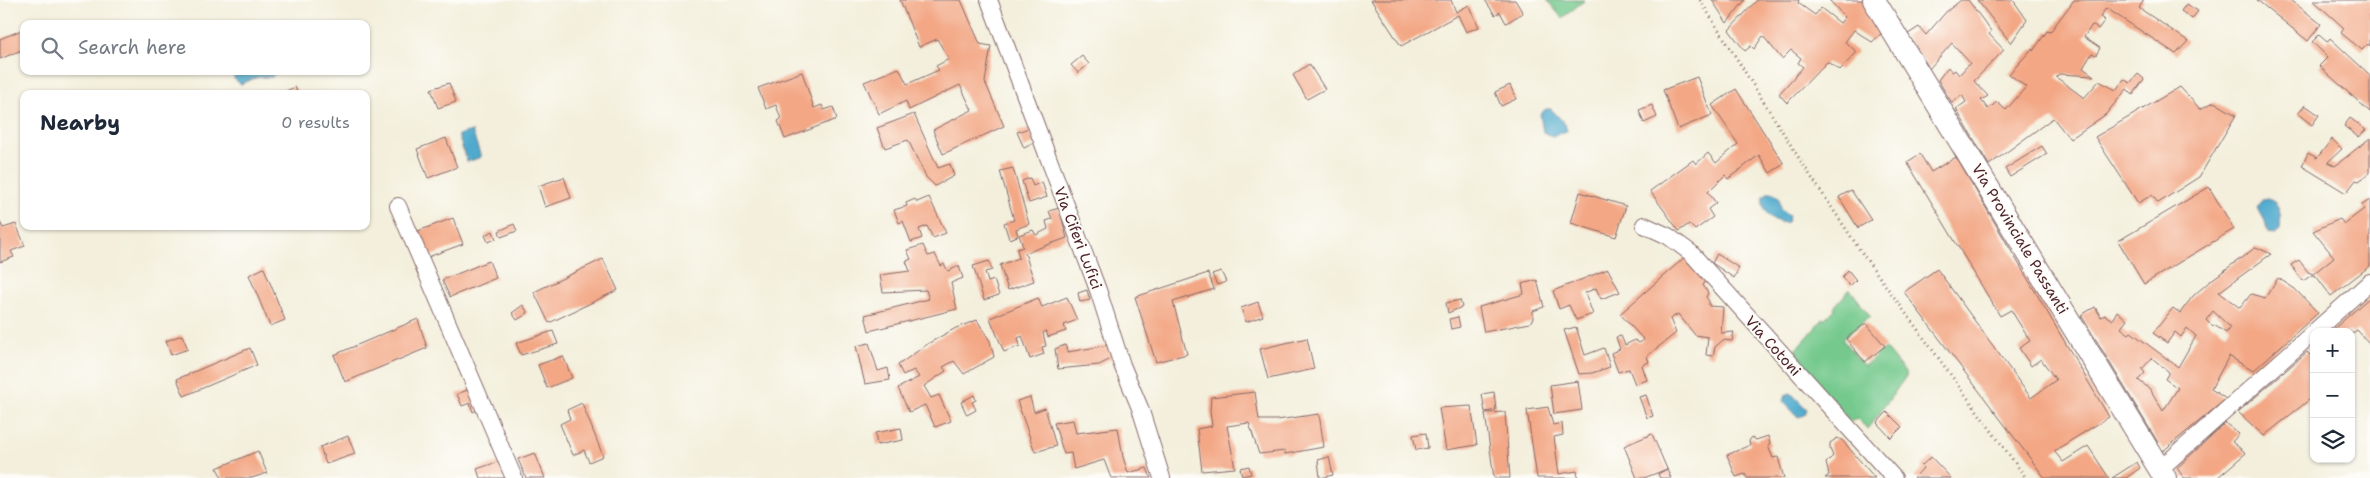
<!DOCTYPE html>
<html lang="en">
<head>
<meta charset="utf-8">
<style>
  :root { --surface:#fff; --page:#f2f2f3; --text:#1f2937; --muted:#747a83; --line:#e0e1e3 }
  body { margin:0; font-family:"Shantell Sans",sans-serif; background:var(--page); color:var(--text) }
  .controls { position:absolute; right:15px; bottom:15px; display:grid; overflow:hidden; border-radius:10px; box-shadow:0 1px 4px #0004 }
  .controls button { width:45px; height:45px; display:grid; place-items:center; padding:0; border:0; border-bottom:1px solid var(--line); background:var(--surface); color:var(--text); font:25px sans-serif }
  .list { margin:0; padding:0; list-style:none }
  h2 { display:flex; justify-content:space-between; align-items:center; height:65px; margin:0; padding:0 20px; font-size:21px }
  h2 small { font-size:16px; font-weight:400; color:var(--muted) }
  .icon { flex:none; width:28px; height:28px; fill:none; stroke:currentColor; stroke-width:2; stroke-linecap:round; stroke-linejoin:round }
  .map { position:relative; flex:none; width:2370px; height:478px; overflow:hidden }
  .search { position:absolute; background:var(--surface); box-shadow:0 1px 4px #0004; left:20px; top:20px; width:350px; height:55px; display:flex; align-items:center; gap:12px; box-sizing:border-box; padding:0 18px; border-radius:10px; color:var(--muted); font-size:19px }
  .panel { position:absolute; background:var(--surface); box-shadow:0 1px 4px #0004; left:20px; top:90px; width:350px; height:140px; border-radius:10px }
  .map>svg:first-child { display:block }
  .green { fill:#74c98d; stroke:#5f745c }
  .water { fill:#4faacd; stroke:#4c647c }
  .building { fill:#f3a785; fill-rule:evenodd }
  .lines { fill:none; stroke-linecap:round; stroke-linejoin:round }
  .minor-casing { stroke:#856869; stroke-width:18 }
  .secondary-casing { stroke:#856869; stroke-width:24 }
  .path { stroke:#856869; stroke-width:3; stroke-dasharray:1 4; stroke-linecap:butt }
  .minor { stroke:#fff; stroke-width:16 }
  .secondary { stroke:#fff; stroke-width:22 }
  .labels { text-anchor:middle; stroke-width:4; stroke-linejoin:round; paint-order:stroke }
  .street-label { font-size:15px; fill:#4a1f2b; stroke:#fdfcf7 }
</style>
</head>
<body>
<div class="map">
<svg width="2370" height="478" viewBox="0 0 2370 478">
  <rect width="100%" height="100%" fill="#fdfcf7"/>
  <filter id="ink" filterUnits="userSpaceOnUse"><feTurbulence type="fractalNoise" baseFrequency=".02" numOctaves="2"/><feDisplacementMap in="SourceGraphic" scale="10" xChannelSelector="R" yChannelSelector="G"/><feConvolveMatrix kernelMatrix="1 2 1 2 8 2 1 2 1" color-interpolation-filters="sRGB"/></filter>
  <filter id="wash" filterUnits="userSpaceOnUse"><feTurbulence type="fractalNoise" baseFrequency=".0096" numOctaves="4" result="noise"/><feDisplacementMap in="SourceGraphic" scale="20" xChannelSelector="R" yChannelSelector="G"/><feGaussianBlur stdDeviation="1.12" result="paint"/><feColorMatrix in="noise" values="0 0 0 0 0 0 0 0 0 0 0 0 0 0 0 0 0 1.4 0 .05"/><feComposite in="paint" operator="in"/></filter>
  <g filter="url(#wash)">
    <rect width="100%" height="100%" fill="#f3efdc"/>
    <!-- green -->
    <path class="green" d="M1547 0H1585L1562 18Z
      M1850 289 1870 316 1842 339 1864 366 1885 348 1907 375 1868 429 1856 418 1851 422 1793 361 1795 351 1823 319H1825L1835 309 1834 307Z"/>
    <!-- water -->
    <path class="water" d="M234 71H276L272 77H258L241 84 234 79Z
      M1546 109H1551L1565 124 1567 131 1552 136 1543 132 1540 114Z
      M472 131 481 157 467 162 458 135Z
      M1767 193H1774L1779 198 1781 209 1789 216 1787 222C1773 226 1754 204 1767 193Z
      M2267 199C2282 202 2281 217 2280 230L2275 234 2268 233 2265 221 2258 208 2262 200Z
      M1791 393 1807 409 1805 415 1798 417 1783 401 1785 395Z"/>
    <g id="blocks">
      <!-- building -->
      <path class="building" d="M900 0H961L980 44 991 46 985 82 1004 126 943 154 933 130 972 110 960 85 909 110 906 101 879 114 864 82 899 68 907 84 939 70 936 66 949 59 937 39 919 47Z
        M1371 0H1451L1456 12 1469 5 1479 27 1466 32 1458 15 1401 46Z
        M1485 0H1515L1523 13 1506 23 1500 12 1495 15Z
        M1712 0H1745L1727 23Z
        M1757 0H1799L1798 3 1815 15 1821 8 1840 23 1845 17 1829 0H1862L1882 33 1872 42 1854 30 1845 42 1857 52 1840 70 1827 62 1787 103 1779 94 1803 67 1798 63 1801 58 1791 50 1782 59 1763 36 1754 49 1751 46 1745 51 1729 30Z
        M1961 0H1968L1991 31 1989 34 2004 50 1974 81 1988 96 1981 100 1988 109 1997 102 2006 110 2026 87 2009 74 2032 49 2033 51 2047 31 2050 32 2074 0H2144L2139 8 2188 41 2176 54 2106 8 2100 17 2105 20 2098 29 2092 25 2084 37 2100 48 2096 55 2092 53 2083 68 2094 76 2059 74 2056 77 2084 98 2099 81 2116 90 2124 79 2130 83 2138 74 2144 79 2133 95 2127 89 2105 115 2070 139 2053 118 1989 165 1956 109 1966 102 1962 95 1952 103 1938 80 1948 67 1952 72 1955 70 1959 75 1970 63 1952 43 1929 69 1905 36 1919 27 1926 35 1946 12Z
        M1977 0H2013L2027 20 2011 43Z
        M2257 0H2291L2321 24 2308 41Z
        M2313 0H2370V46L2368 44 2362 50 2341 33 2344 28Z
        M2186 4 2198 11 2192 19 2181 11Z
        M24 29V49L0 59V39Z
        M2319 35 2327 42 2330 38 2370 75V112L2319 66 2328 57 2312 42Z
        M1082 56 1089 64 1078 73 1071 65Z
        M1309 64 1325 89 1307 99 1293 75Z
        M802 72 814 108 822 105 824 110 833 107 837 119 785 139 778 121 781 119 776 105 766 109 758 88Z
        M1697 77 1712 115 1678 129 1663 90Z
        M449 83 456 102 438 108 431 89Z
        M1510 85 1516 99 1501 106 1495 92Z
        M295 87 298 94H279Z
        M2180 87 2200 109 2214 102 2236 115 2199 177 2158 203 2152 195 2138 203 2095 137Z
        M1736 89 1784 164 1770 173 1759 155 1728 179 1725 175 1708 192 1716 203 1708 209 1713 217 1695 230 1689 224 1679 231 1650 191 1693 160 1696 164 1708 153 1716 163 1738 144 1712 105Z
        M1652 105 1657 117 1644 123 1639 110Z
        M2305 105 2319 115 2312 125 2298 114Z
        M914 114 938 168 950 164 954 176 935 186 926 177 908 140 885 148 877 128Z
        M2350 118 2366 130 2358 137 2344 126Z
        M1029 128 1034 143 1024 148 1017 132Z
        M446 138 457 167 428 178 417 149Z
        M2370 138V173L2359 181 2356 180 2346 193 2302 166 2308 153 2317 158 2332 139 2342 149 2328 162 2335 166Z
        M2042 146 2047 154 2010 177 2005 169Z
        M1920 154 1931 172 1956 157 2109 417 2054 451 2063 462 2088 446 2109 478H2045L1904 292 1937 269 2031 398 2056 380 2041 359 2031 366 2019 348 2030 341 2011 310 2000 316 1907 162Z
        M1013 168 1029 224 1016 229 1018 236 1009 239 1004 223 1014 220 1000 171Z
        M564 177 571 198 545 207 538 186Z
        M1030 178 1033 186 1042 182 1047 197 1029 203 1022 181Z
        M2209 187 2234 229 2144 284 2118 241Z
        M1851 190 1871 220 1858 228 1839 197Z
        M1580 192 1626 206 1616 237 1571 223Z
        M929 197 946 233 933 238 927 226 919 229 922 238 911 242 903 221 899 223 894 210 907 206 906 203 915 199 917 202Z
        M2370 200V266L2331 296 2316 276 2312 275 2303 281 2291 265 2299 260 2308 272 2313 274 2334 257 2313 231 2340 219 2344 224 2364 209 2362 205Z
        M1059 208 1067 238 1025 253 1034 281 1008 290 1000 265 1019 258 1017 249 1023 247 1019 235 1033 230 1036 235 1048 229 1046 221 1052 219 1049 211Z
        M453 218 463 244 428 257 418 231Z
        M0 222 3 228 16 224 25 246 11 251 14 257 0 262Z
        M514 224 517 231 501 237 499 231Z
        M493 231 496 239 488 242 485 235Z
        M923 245 928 256 935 254 941 266 944 264 948 271 959 266 963 278 951 283 957 309 869 331 865 315 929 299 926 290 883 292 880 275 910 271 906 261 911 259 907 250Z
        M2256 247 2271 254 2219 292 2240 308 2251 294 2265 298 2278 278 2295 289 2318 313 2253 371 2229 356 2211 389 2226 399 2163 451 2081 315 2095 307 2101 317 2105 315 2112 320 2117 311 2127 320 2121 328 2129 334 2131 332 2178 367 2196 336 2187 328 2181 337 2175 332 2167 343 2153 333 2173 308 2180 313 2193 296 2210 281ZM2213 311 2230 327 2226 333 2214 325 2213 327 2206 320ZM2152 358 2169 372 2165 379 2178 388 2163 411 2150 389 2138 380 2145 373 2142 369Z
        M1717 254 1739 268 1734 278 1712 263Z
        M1685 257 1706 281 1703 285 1708 293 1706 297 1709 301V306L1723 307 1721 333 1734 332 1732 341 1723 340 1715 347 1713 356 1706 355 1708 337 1695 335 1678 314 1670 319 1676 333 1647 356 1649 362 1642 365 1647 380 1635 384 1629 369 1618 372 1611 353 1620 349 1616 337 1621 336 1625 345 1635 340 1639 343 1644 340 1620 314Z
        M603 259 618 290 549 323 534 292Z
        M489 261 496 278 450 297 442 280Z
        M989 261 992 270 985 272 988 282 994 280 999 295 984 300 973 266Z
        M264 268 285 320 270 326 249 275Z
        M1608 269 1620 292 1601 299 1596 288 1585 293 1593 314 1576 320 1569 305 1559 309 1553 291Z
        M1848 270 1856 280 1850 286 1842 277Z
        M1221 271 1226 282 1217 285 1212 274Z
        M1208 273 1214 289 1173 302 1187 354 1156 362 1135 297Z
        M1537 280 1544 307 1533 311V318L1530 323 1484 332 1479 307 1524 294 1522 284Z
        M1087 290 1090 300 1080 302 1078 293Z
        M1067 297 1077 320 1064 325 1066 331 1048 337 1046 331 1043 333 1046 346 1042 347 1044 354 1030 359 1022 336 1018 338 1020 346 1004 352 990 318 1038 298 1042 307Z
        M2370 297V344L2357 330 2351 335V332H2330Z
        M1460 300 1462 307 1448 313 1446 303Z
        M1258 302 1263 316 1246 322 1241 308Z
        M523 305 528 313 517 320 512 313Z
        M1458 317 1460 327 1451 329 1449 319Z
        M418 319 427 348 345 382 334 355Z
        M977 320 990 341 994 357 964 374 954 361 943 367 946 371 924 386 931 398 939 395 951 421 935 427 925 405 909 412 898 388 919 377 914 370 903 375 898 365 929 343 956 328Z
        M1866 323 1885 346 1865 362 1846 339Z
        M1576 327 1585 355 1604 348 1610 367 1592 373 1579 374 1564 330Z
        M553 331 558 344 521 355 516 343Z
        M182 335 188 349 171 355 166 341Z
        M1307 338 1314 369 1268 379 1260 349Z
        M869 343 878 371 888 368 890 380 865 384 856 346Z
        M1065 345 1068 352 1108 345 1113 358 1099 365 1058 369 1055 349Z
        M250 348 257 365 184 396 177 379Z
        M2307 352 2314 359V396L2264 436 2238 412Z
        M563 356 572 378 547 388 538 365Z
        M1578 381 1582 410 1554 414 1550 385Z
        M470 389 481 408 473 412 470 403 462 406 457 394Z
        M1255 392 1259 420H1277L1319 414 1324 447 1285 454V451L1259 454 1249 423 1227 426 1235 468 1202 471 1197 429 1212 426 1210 411 1211 397Z
        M1494 392 1496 410 1485 412 1482 394Z
        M974 395 976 400 972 402 976 410 967 415 961 402Z
        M1646 395 1653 416 1647 418 1639 397Z
        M1030 397 1034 412 1045 408 1056 446 1035 452 1017 401Z
        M582 403 603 456 589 462 584 450 573 455 560 424 570 419 567 410Z
        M1471 406 1477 445 1446 450 1439 408Z
        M1548 407 1553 425 1562 423 1563 435 1554 437 1559 474 1577 471 1578 478H1537L1527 410Z
        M1505 412 1510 478H1494L1485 413Z
        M1887 412 1902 427 1891 438 1877 423Z
        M1073 420 1076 433 1118 428 1123 457 1128 473 1147 468 1151 478H1111L1104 460 1074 469 1071 453 1064 454 1054 423Z
        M2225 423 2239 434 2232 442 2246 453 2217 478H2184L2177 468Z
        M901 428 903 440 877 445 875 433Z
        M1426 433 1428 448 1416 450 1413 435Z
        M1652 434 1667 469 1644 478H1637L1624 446Z
        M348 436 355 454 326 464 320 447Z
        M1768 436 1770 444 1768 446 1773 458 1778 457 1784 478H1747L1745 474 1736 477 1727 455 1750 445 1749 441 1752 437 1756 440Z
        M1837 438 1842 440 1875 478H1825L1829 475 1826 463 1833 456 1830 449V443Z
        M258 451 267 473 252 478H222L217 468Z
        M535 453 545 478H526L518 459Z
        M1329 457 1333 475 1320 478 1318 460Z
        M1931 457 1951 478H1914L1923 468 1921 466Z
        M500 461 506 478H480L477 469Z
        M2137 462 2140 468 2126 478H2112Z
        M1249 466 1251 474 1242 476 1240 468Z
        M1667 469 1671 478H1660L1658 474Z"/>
    </g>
  </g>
  <g filter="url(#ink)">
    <use href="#blocks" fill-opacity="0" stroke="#856869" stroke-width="1"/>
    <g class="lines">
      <!-- minor casing -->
      <g class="minor-casing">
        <path id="minor" d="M989 0 1098 290 1122 365 1140 408 1162 478
          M398 206 514 478
          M1644 225 1668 236 1691 253 1894 478
          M2314 332 2370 282
          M2160 469 2314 332"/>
      </g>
      <!-- secondary casing -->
      <g class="secondary-casing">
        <path id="secondary" d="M1874 0 2165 478"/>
      </g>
      <!-- path -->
      <path class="path" d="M1700 0 1802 163 1864 256 2026 478"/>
      <!-- minor -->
      <use href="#minor" class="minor"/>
      <!-- secondary -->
      <use href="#secondary" class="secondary"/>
    </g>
  </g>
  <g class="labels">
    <!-- street labels -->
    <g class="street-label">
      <text transform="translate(1078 238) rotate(69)" y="5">Via Ciferi Lufici</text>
      <text transform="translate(2020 239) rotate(59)" y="5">Via Provinciale Passanti</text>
      <text transform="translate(1773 346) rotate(48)" y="5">Via Cotoni</text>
    </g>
  </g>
</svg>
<div class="controls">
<button>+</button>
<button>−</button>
<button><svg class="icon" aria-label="layers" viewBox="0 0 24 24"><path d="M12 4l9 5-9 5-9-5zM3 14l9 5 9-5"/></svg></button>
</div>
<div class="search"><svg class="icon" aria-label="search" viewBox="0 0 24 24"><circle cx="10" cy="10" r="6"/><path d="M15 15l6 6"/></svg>Search here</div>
<section class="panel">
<h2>Nearby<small>0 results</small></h2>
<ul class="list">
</ul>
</section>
</div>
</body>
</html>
